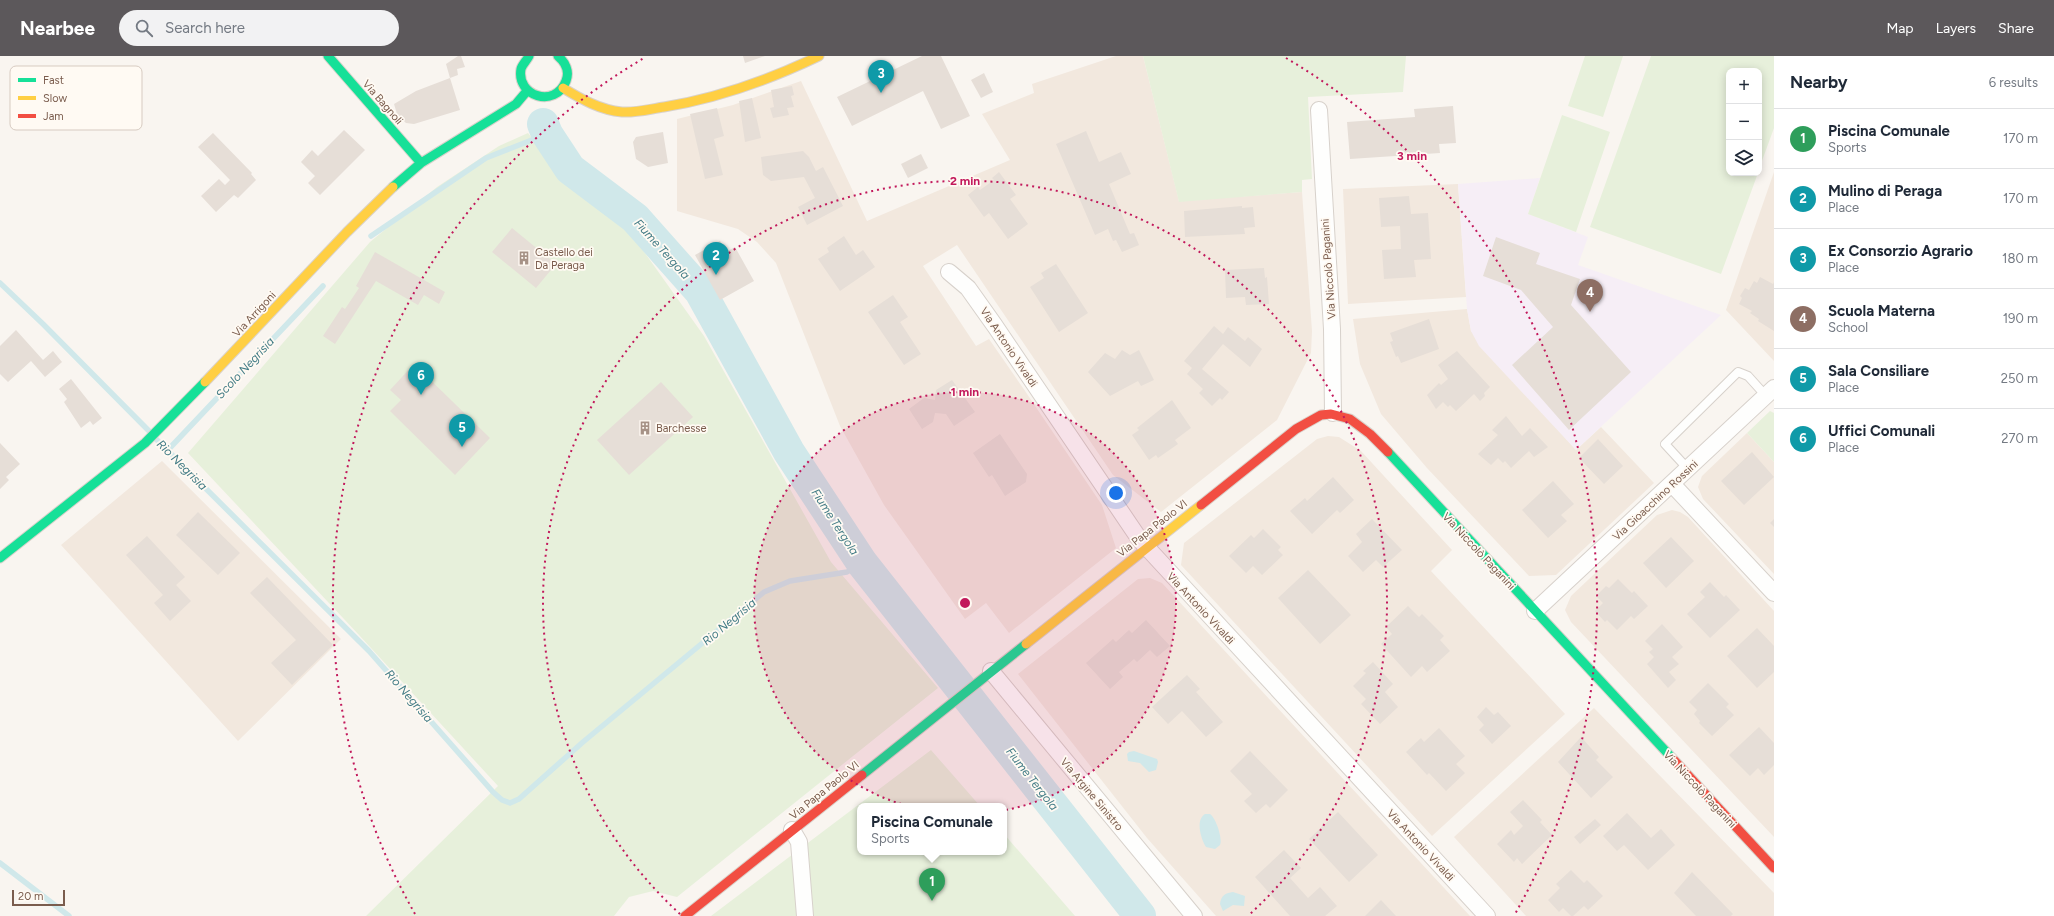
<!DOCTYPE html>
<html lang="en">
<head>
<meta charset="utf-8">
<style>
  :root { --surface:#fff; --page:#f2f2f3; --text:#1f2937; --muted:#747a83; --line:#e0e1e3; --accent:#5c585b }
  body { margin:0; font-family:Figtree,sans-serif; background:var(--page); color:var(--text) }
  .controls { position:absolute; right:12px; top:12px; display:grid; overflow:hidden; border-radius:8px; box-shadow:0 2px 10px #0003 }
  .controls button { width:36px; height:36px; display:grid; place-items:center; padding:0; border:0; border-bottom:1px solid var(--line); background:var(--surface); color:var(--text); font:20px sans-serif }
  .scale { position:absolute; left:12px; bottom:10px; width:53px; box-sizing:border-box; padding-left:4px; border:2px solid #7a5c4d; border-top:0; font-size:11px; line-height:14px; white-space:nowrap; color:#7a5c4d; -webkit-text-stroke:3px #fffaf3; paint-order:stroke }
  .you { position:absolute; left:1116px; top:437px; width:14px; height:14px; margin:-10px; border:3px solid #fff; border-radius:50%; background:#1a73e8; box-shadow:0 0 0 6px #1a73e833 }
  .badge { display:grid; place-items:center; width:26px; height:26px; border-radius:50%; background:var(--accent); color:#fff; font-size:13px; font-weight:700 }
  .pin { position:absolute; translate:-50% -33px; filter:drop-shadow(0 1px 2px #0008) }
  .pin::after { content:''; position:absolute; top:21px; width:14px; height:12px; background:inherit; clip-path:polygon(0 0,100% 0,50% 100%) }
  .popup { position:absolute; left:857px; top:747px; width:150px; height:52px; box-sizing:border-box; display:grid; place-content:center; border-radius:8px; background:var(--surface); filter:drop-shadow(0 1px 3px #0005); font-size:13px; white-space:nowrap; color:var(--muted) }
  .popup b { font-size:15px; color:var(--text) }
  .popup::after { content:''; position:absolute; left:50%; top:100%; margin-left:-8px; border:8px solid transparent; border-top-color:var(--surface) }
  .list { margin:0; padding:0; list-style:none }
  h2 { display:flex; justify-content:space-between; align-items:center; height:52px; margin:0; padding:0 16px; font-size:17px }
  h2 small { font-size:13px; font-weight:400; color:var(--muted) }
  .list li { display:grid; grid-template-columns:26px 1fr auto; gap:12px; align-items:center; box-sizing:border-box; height:60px; padding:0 16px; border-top:1px solid var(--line) }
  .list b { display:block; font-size:15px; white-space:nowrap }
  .list p { margin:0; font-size:13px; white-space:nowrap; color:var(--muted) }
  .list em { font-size:13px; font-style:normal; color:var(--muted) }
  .icon { flex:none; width:22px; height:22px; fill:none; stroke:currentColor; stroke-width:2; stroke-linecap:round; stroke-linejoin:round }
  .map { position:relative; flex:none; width:1774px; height:860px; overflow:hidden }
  header { display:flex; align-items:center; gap:24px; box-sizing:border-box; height:56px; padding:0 20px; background:var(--accent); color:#fff }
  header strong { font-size:19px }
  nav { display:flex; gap:22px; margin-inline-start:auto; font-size:14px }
  .search { width:280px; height:36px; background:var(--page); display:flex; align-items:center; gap:10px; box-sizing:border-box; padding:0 14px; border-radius:22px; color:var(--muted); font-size:15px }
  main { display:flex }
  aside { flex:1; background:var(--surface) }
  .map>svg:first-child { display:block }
  .residential { fill:#f2e8de }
  .education { fill:#f6eef6 }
  .green { fill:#e7f0db }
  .water { fill:#d0e8ea }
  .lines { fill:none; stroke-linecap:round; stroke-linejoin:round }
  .stream { stroke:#d0e8ea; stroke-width:5.5 }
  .river { stroke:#d0e8ea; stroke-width:32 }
  .building { fill:#e6ded7 }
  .lane-casing { stroke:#d7d1cb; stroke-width:10 }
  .street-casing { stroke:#d7d1cb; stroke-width:18 }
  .fast-casing { stroke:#d9d2cb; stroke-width:11 }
  .slow-casing { stroke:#d9d2cb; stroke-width:11 }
  .jam-casing { stroke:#d9d2cb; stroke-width:11 }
  .lane { stroke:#fefefd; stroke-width:8 }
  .street { stroke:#fefefd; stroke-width:16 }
  .fast { stroke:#16e098; stroke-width:9 }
  .slow { stroke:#ffcf43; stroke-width:9 }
  .jam { stroke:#f24e42; stroke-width:9 }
  .ring { fill:none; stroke:#c2185b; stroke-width:2; stroke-dasharray:2 4 }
  .labels { text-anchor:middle; stroke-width:3.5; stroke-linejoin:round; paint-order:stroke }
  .street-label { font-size:11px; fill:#7a5c4d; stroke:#fffaf3 }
  .poi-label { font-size:11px; fill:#7a5c4d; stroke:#fffaf3; text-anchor:start }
  .water-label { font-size:12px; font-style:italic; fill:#437c86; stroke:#fffaf3 }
  .key { fill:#fffaf3; stroke:#d7cbc1; stroke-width:1 }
  .key-label { font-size:11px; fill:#7a5c4d }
  .centre { fill:#c2185b; stroke:#fffaf3; stroke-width:2 }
  .ring-label { font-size:12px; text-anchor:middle; font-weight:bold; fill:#c2185b; stroke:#fffaf3; stroke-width:3.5; stroke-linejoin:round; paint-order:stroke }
</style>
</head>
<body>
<header>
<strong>Nearbee</strong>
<div class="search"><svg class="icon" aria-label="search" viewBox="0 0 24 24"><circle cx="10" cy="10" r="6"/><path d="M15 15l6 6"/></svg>Search here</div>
<nav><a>Map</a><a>Layers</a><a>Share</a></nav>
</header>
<main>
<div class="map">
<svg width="1774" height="860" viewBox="0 0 1774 860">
  <rect width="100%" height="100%" fill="#f9f5f0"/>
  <!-- residential -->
  <path class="residential" d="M1116 0H1143L1179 145 1302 136 1312 275 1311 297 1277 364 1161 456 1113 419 957 189 923 210 976 290 989 283 1023 332 1102 449 1116 492 1009 577 986 547 965 563 884 449 840 370 776 207 757 186 738 173 677 155V63L733 49 801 25 867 165 1010 104 982 58 1034 37 1032 28Z
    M1774 116V305L1726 254Z
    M1458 128 1466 241 1348 248 1343 133Z
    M1467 253 1471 275 1576 394 1601 371 1654 427 1556 519 1529 520 1427 412 1381 358 1360 308 1353 263Z
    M1747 377 1774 406V518L1703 443 1698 431 1702 420Z
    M1328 380 1339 381 1361 395 1452 494 1431 515 1565 658 1432 780 1181 509 1184 487 1317 383Z
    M162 405 341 583 238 685 61 489Z
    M1672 454 1680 456 1688 461 1774 555V781L1571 566 1565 554 1571 540 1657 459Z
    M1150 522 1162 527 1470 860H1216L1147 782 1018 618 1138 523Z
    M1594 652 1774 837V860H1526L1454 781Z"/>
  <!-- education -->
  <path class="education" d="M1540 122 1528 158 1588 181 1578 209 1721 259 1576 394 1479 290 1471 275 1467 253 1458 128Z"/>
  <!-- green -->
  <path class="green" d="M1143 0H1406L1403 36 1308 41 1312 123 1302 124V136L1179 146Z
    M1585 0H1623L1603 61 1568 50Z
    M1651 0H1774V72L1759 113V15H1729V117H1758L1721 218 1590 171Z
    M1562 59 1610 76 1576 176 1528 158Z
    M528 77 563 121 625 169 704 280 831 506 938 632 677 841 653 835 629 841 614 860H366L498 730 359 579 188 397 370 186 437 131 499 90Z
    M1770 355 1774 357V406L1747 377Z
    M931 694 980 750H860V796H1004V778L1075 860H711Z"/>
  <!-- water -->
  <path class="water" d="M1134 695 1157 703 1158 706 1156 714 1149 716 1140 707 1128 705 1127 698 1129 696Z
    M1205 758H1210C1216 762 1223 783 1220 789L1215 793 1206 791C1201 783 1195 764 1205 758Z
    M1233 836 1245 840 1244 850 1233 849 1223 855 1220 848C1221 839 1226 837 1233 836Z"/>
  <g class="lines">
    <!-- stream -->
    <path class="stream" d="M371 180 486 102 547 78
      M0 227 43 268 150 376
      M156 383 369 595 493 736 502 744 510 747 519 743 583 686 764 536 790 525 847 516 862 507
      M167 395 323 230
      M0 807 69 860"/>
    <!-- river -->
    <path class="river" d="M543 68 547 78 570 113 635 162 700 235 789 396 862 507 1140 860"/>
  </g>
  <!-- building -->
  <path class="building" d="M458 0H461L465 11 457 13 458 19 450 22 460 54 414 68 406 67 397 58 394 48 416 35 450 22 446 8Z
    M743 0H765L745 7Z
    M922 0H941L970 60 941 73 923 35 852 70 837 41Z
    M984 17 993 36 981 42 971 24Z
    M792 30 794 39 791 40 794 51 787 52 789 59 773 62 770 52 774 51 771 34Z
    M752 42 761 82 745 86 739 45Z
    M1453 50 1456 87 1439 88 1440 97 1350 103 1347 66 1415 61 1414 53Z
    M717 52 724 80 714 83 723 119 705 123 690 58Z
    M344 74 365 94 320 139 308 127 315 120 301 106 312 94 318 100Z
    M1086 75 1099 106 1121 96 1131 118 1109 128 1130 178 1134 177 1139 189 1122 196 1116 184 1113 185 1108 173 1095 179 1056 88Z
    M663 76 668 107 648 111 636 103 633 86 636 81Z
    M213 77 252 117 251 118 256 124 238 142 234 139 216 156 201 140 219 123 225 129 230 124 198 91Z
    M803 95 809 101 816 115 823 111 843 150 807 169 798 151 815 142 804 121 771 125 763 119 761 101Z
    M921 98 928 112 908 122 901 108Z
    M999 116 1016 139 1010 143 1028 168 1008 183 989 157 984 161 968 139 978 131 980 134 994 124 992 122Z
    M1409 140 1411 158 1428 157 1431 203 1414 204 1416 221 1384 223 1382 194 1401 193 1400 170 1381 171 1379 142Z
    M1242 150V152L1253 151 1255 171 1244 172 1245 178 1185 181 1184 155Z
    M512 172 556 208 536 232 492 196Z
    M844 180 856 199 863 194 875 211 840 235 818 203 829 196 827 192Z
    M1496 181 1540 197 1536 208 1580 223 1571 249 1631 316 1569 374 1512 309 1553 271 1521 234 1483 220Z
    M720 185 726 196 735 191 754 225 720 244 695 199Z
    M375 196 445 236 439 248 424 239 418 249 376 225 335 288 323 280 342 251 345 253 359 232 356 230Z
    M1056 208 1088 257 1059 276 1030 231 1044 222 1041 217Z
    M1264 212 1265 222 1267 221 1269 248 1246 249 1245 241 1226 242 1225 214Z
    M1760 221 1773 228 1774 226V275L1758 265 1759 263 1750 257 1752 255 1739 248 1742 242 1740 240 1745 232 1749 234 1754 225 1757 227Z
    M893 239 908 261 900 266 921 298 904 309 868 256Z
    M1429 263 1439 293 1401 307 1398 300 1396 301 1390 286 1393 285 1390 277Z
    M1214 270 1223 278 1228 271 1245 285 1248 281 1262 293 1250 311 1223 288 1202 313 1229 336 1222 344 1220 342 1212 350 1199 337 1203 333 1187 318 1192 312 1184 305Z
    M16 274 43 304 53 295 62 306 45 321 31 305 8 326 0 318V290Z
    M1122 294 1130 299 1139 294 1154 324 1141 330 1138 325 1110 340 1088 316 1105 297 1115 303Z
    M1457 295 1490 331 1484 337 1485 340 1480 345 1474 338 1456 355 1450 349 1448 351 1443 346 1436 353 1427 339 1439 327 1441 329 1448 323 1438 309Z
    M414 308 490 382 455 419 390 355 401 344 390 334Z
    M71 323 102 362 93 369 90 365 81 372 64 346 67 343 59 333Z
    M952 324 975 356 954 370 946 358 935 357 933 366 922 373 909 353 924 342 935 344 936 334Z
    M661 326 693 361 629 419 597 384Z
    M1172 344 1191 372 1175 384 1178 388 1158 402 1156 399 1149 404 1132 379 1139 374 1137 372Z
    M1506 360 1522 380 1530 372 1548 391 1534 401 1529 395 1511 412 1505 405 1503 407 1498 402 1491 409 1478 398 1498 379 1492 374Z
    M1000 378 1027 418 1026 426 1005 440 992 419 989 421 973 397Z
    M1598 383 1623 410 1604 428 1579 402Z
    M0 387 20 408 6 421 9 424 0 433Z
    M1752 396 1774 421 1744 449 1721 425Z
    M1333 421 1354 444 1340 457 1337 454 1312 478 1290 455 1305 442 1307 445Z
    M1553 425 1574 448 1561 459 1567 465 1548 482 1522 454Z
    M198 456 240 497 218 519 176 479Z
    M1372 463 1402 494 1383 511 1376 504 1363 516 1348 500 1362 486 1356 478Z
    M1774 463V471L1770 467Z
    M1263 473 1281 491 1278 494 1283 499 1262 519 1253 510 1246 517 1229 500 1251 479 1254 482Z
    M147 480 185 521 176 529 191 545 170 565 154 547 163 539 126 499Z
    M1671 481 1694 505 1666 532 1643 507Z
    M1308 514 1351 559 1320 588 1278 542Z
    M267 521 333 589 292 629 271 607 296 584 250 537Z
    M1618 523 1632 537 1634 535 1648 550 1634 563 1631 560 1617 574 1607 564 1605 566 1595 555 1603 547 1596 540 1606 530 1609 532Z
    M1710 526 1724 541 1726 539 1740 554 1710 582 1687 558 1705 541 1700 536Z
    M1408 550 1419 561 1422 558 1444 580 1440 584 1450 595 1427 616 1422 610 1411 621 1381 588 1392 578 1386 571Z
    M1146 564 1170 590 1157 601 1150 594 1137 606 1134 603 1119 616 1123 621 1110 633 1086 607 1113 583 1116 586 1129 574 1132 577Z
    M1662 568 1683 591 1672 601 1679 608 1669 616 1676 624 1668 632 1647 608 1654 601 1649 596 1653 593 1645 585Z
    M1757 572 1774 590V616L1757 632 1727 600Z
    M1373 606 1393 628 1385 636 1398 651 1380 668 1361 648 1366 643 1353 630 1366 617 1363 615Z
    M1187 619 1200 633 1196 636 1223 666 1206 681 1182 655 1168 668 1152 651Z
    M1708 627 1729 648 1726 651 1734 659 1712 680 1699 667 1700 665 1694 658 1697 654 1689 646Z
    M1486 651 1494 659 1498 656 1511 670 1492 688 1479 674 1484 669 1477 661Z
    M1759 671 1774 687V709L1764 719 1758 712 1750 720 1729 699Z
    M1439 672 1465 700 1456 708 1465 717 1446 735 1429 717 1427 719 1406 696 1421 682 1424 686Z
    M1581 681 1599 701 1596 704 1613 721 1591 742 1558 706Z
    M1250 695 1288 734 1270 752 1266 748 1256 757 1244 745 1252 738 1230 715Z
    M1523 744 1542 764 1540 766 1552 779 1522 808 1517 802 1514 806 1497 788 1511 774 1514 779 1523 770 1510 756Z
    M1338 756 1378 799 1349 826 1309 783Z
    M1627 757 1651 782 1661 773 1675 789 1648 814 1624 789 1617 795 1603 780Z
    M1595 763 1601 769 1580 788 1574 781Z
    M1284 794 1301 812 1290 822 1308 842 1320 831 1337 850 1325 860H1290L1255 821Z
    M1571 814 1584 827 1587 824 1603 840 1588 854 1584 850 1573 860H1571L1563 852 1559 856 1548 844 1560 832 1556 828Z
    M1692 816 1733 858 1731 860H1696L1674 837Z
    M1381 844 1396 860H1365Z"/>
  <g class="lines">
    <!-- lane casing -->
    <g class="lane-casing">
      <path id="lane" d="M1688 413 1665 388 1738 316 1748 320 1766 340"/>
    </g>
    <!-- street casing -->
    <g class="street-casing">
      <path id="street" d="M1319 54 1332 273 1333 357
        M949 216 968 232 995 270 1140 484 1487 860
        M1672 428 1774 537
        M1535 555 1774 332
        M991 615 1194 860
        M792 774 799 786 805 860"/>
    </g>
    <!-- fast casing -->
    <g class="fast-casing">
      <path id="fast" d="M328 0 421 107
        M529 0C527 4 522 9 521 13 516 40 555 53 566 25 570 15 565 6 558 0
        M393 131 421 107 516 48 527 35
        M1388 396 1672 702
        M0 502 145 387 205 326
        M862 719 1026 588"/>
    </g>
    <!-- slow casing -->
    <g class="slow-casing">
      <path id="slow" d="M563 32C581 43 600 54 622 56 636 57 650 53 664 51 719 42 769 24 819 0
        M205 326 347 176 393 131
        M1026 588 1201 449"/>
    </g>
    <!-- jam casing -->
    <g class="jam-casing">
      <path id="jam" d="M1201 449 1296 373 1321 359 1331 358 1350 363 1370 378 1388 396
        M1672 702 1774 812
        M685 860 862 719"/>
    </g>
    <!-- lane -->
    <use href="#lane" class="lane"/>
    <!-- street -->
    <use href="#street" class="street"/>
    <!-- fast -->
    <use href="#fast" class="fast"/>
    <!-- slow -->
    <use href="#slow" class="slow"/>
    <!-- jam -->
    <use href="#jam" class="jam"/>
  </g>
  <!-- distance rings -->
  <circle cx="965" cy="547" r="211" fill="#c2185b" fill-opacity=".12"/>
  <g class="ring">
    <circle cx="965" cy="547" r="211"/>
    <path d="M680 858A422 422 0 1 1 1250 858"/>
    <path d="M415 858A632 632 0 0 1 644 2M1286 2A632 632 0 0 1 1515 858"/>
  </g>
  <!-- icons -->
  <defs>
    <g id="building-bare" transform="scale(1.08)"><path d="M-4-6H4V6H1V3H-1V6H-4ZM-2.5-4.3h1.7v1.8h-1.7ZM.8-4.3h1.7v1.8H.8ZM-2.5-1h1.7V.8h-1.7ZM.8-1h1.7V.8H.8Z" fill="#a69286" stroke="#fffaf3" stroke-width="2.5" paint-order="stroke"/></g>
  </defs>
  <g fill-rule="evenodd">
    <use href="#building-bare" x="524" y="202"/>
    <use href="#building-bare" x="645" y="372"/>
  </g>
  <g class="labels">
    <!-- street labels -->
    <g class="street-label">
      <text transform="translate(383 46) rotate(49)" y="4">Via Bagnoli</text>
      <text transform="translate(1328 213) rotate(-94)" y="4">Via Niccolò Paganini</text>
      <text transform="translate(254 258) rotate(-47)" y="4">Via Arrigoni</text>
      <text transform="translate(1009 291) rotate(56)" y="4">Via Antonio Vivaldi</text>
      <text transform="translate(1655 444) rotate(-43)" y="4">Via Gioacchino Rossini</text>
      <text transform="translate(1152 472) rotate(-38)" y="4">Via Papa Paolo VI</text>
      <text transform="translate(1479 495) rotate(47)" y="4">Via Niccolò Paganini</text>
      <text transform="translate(1201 552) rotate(47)" y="4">Via Antonio Vivaldi</text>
      <text transform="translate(1700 733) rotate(47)" y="4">Via Niccolò Paganini</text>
      <text transform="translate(824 734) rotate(-39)" y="4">Via Papa Paolo VI</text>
      <text transform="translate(1092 738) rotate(50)" y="4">Via Argine Sinistro</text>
      <text transform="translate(1421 789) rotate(47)" y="4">Via Antonio Vivaldi</text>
    </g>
    <!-- poi labels -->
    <g class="poi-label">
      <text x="535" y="200">Castello dei<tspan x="535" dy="13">Da Peraga</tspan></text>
      <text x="656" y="376">Barchesse</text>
    </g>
    <!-- water labels -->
    <g class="water-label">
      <text transform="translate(662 193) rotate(48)" y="4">Fiume Tergola</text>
      <text transform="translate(245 312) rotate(-47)" y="4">Scolo Negrisia</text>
      <text transform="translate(182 409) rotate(45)" y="4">Rio Negrisia</text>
      <text transform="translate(835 466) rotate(57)" y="4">Fiume Tergola</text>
      <text transform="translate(729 566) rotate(-40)" y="4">Rio Negrisia</text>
      <text transform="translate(409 640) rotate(49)" y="4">Rio Negrisia</text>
      <text transform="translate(1032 723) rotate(52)" y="4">Fiume Tergola</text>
    </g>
  </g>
  <!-- legend -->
  <rect x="10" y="10" width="132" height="64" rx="6" class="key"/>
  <rect x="18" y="22" width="18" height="4" fill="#16e098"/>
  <rect x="18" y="40" width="18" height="4" fill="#ffcf43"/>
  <rect x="18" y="58" width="18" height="4" fill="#f24e42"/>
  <g class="key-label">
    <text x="43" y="28">Fast</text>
    <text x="43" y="46">Slow</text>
    <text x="43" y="64">Jam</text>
  </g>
  <circle cx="965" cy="547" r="6" class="centre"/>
  <g class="ring-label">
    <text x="1412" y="104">3 min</text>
    <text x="965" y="129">2 min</text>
    <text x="965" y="340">1 min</text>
  </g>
</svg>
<div class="controls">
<button>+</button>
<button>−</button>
<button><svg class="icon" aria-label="layers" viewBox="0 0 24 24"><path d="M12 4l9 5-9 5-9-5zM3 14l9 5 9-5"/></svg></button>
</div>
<div class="scale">20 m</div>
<div class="you"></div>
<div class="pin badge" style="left:932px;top:845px;background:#2e9e5b">1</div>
<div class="popup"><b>Piscina Comunale</b>Sports</div>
<div class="pin badge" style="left:716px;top:219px;background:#0f9aa8">2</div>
<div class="pin badge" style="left:881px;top:37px;background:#0f9aa8">3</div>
<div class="pin badge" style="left:1590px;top:256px;background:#8d6e63">4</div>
<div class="pin badge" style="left:462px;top:391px;background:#0f9aa8">5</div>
<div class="pin badge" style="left:421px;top:339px;background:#0f9aa8">6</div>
</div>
<aside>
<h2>Nearby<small>6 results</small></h2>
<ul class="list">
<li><span class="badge" style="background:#2e9e5b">1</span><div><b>Piscina Comunale</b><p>Sports</p></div><em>170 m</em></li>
<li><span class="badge" style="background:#0f9aa8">2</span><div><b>Mulino di Peraga</b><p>Place</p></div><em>170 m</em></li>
<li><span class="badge" style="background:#0f9aa8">3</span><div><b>Ex Consorzio Agrario</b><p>Place</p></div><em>180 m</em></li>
<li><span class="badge" style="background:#8d6e63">4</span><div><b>Scuola Materna</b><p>School</p></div><em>190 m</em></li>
<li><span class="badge" style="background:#0f9aa8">5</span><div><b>Sala Consiliare</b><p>Place</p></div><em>250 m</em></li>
<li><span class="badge" style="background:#0f9aa8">6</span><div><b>Uffici Comunali</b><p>Place</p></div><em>270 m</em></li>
</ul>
</aside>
</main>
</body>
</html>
